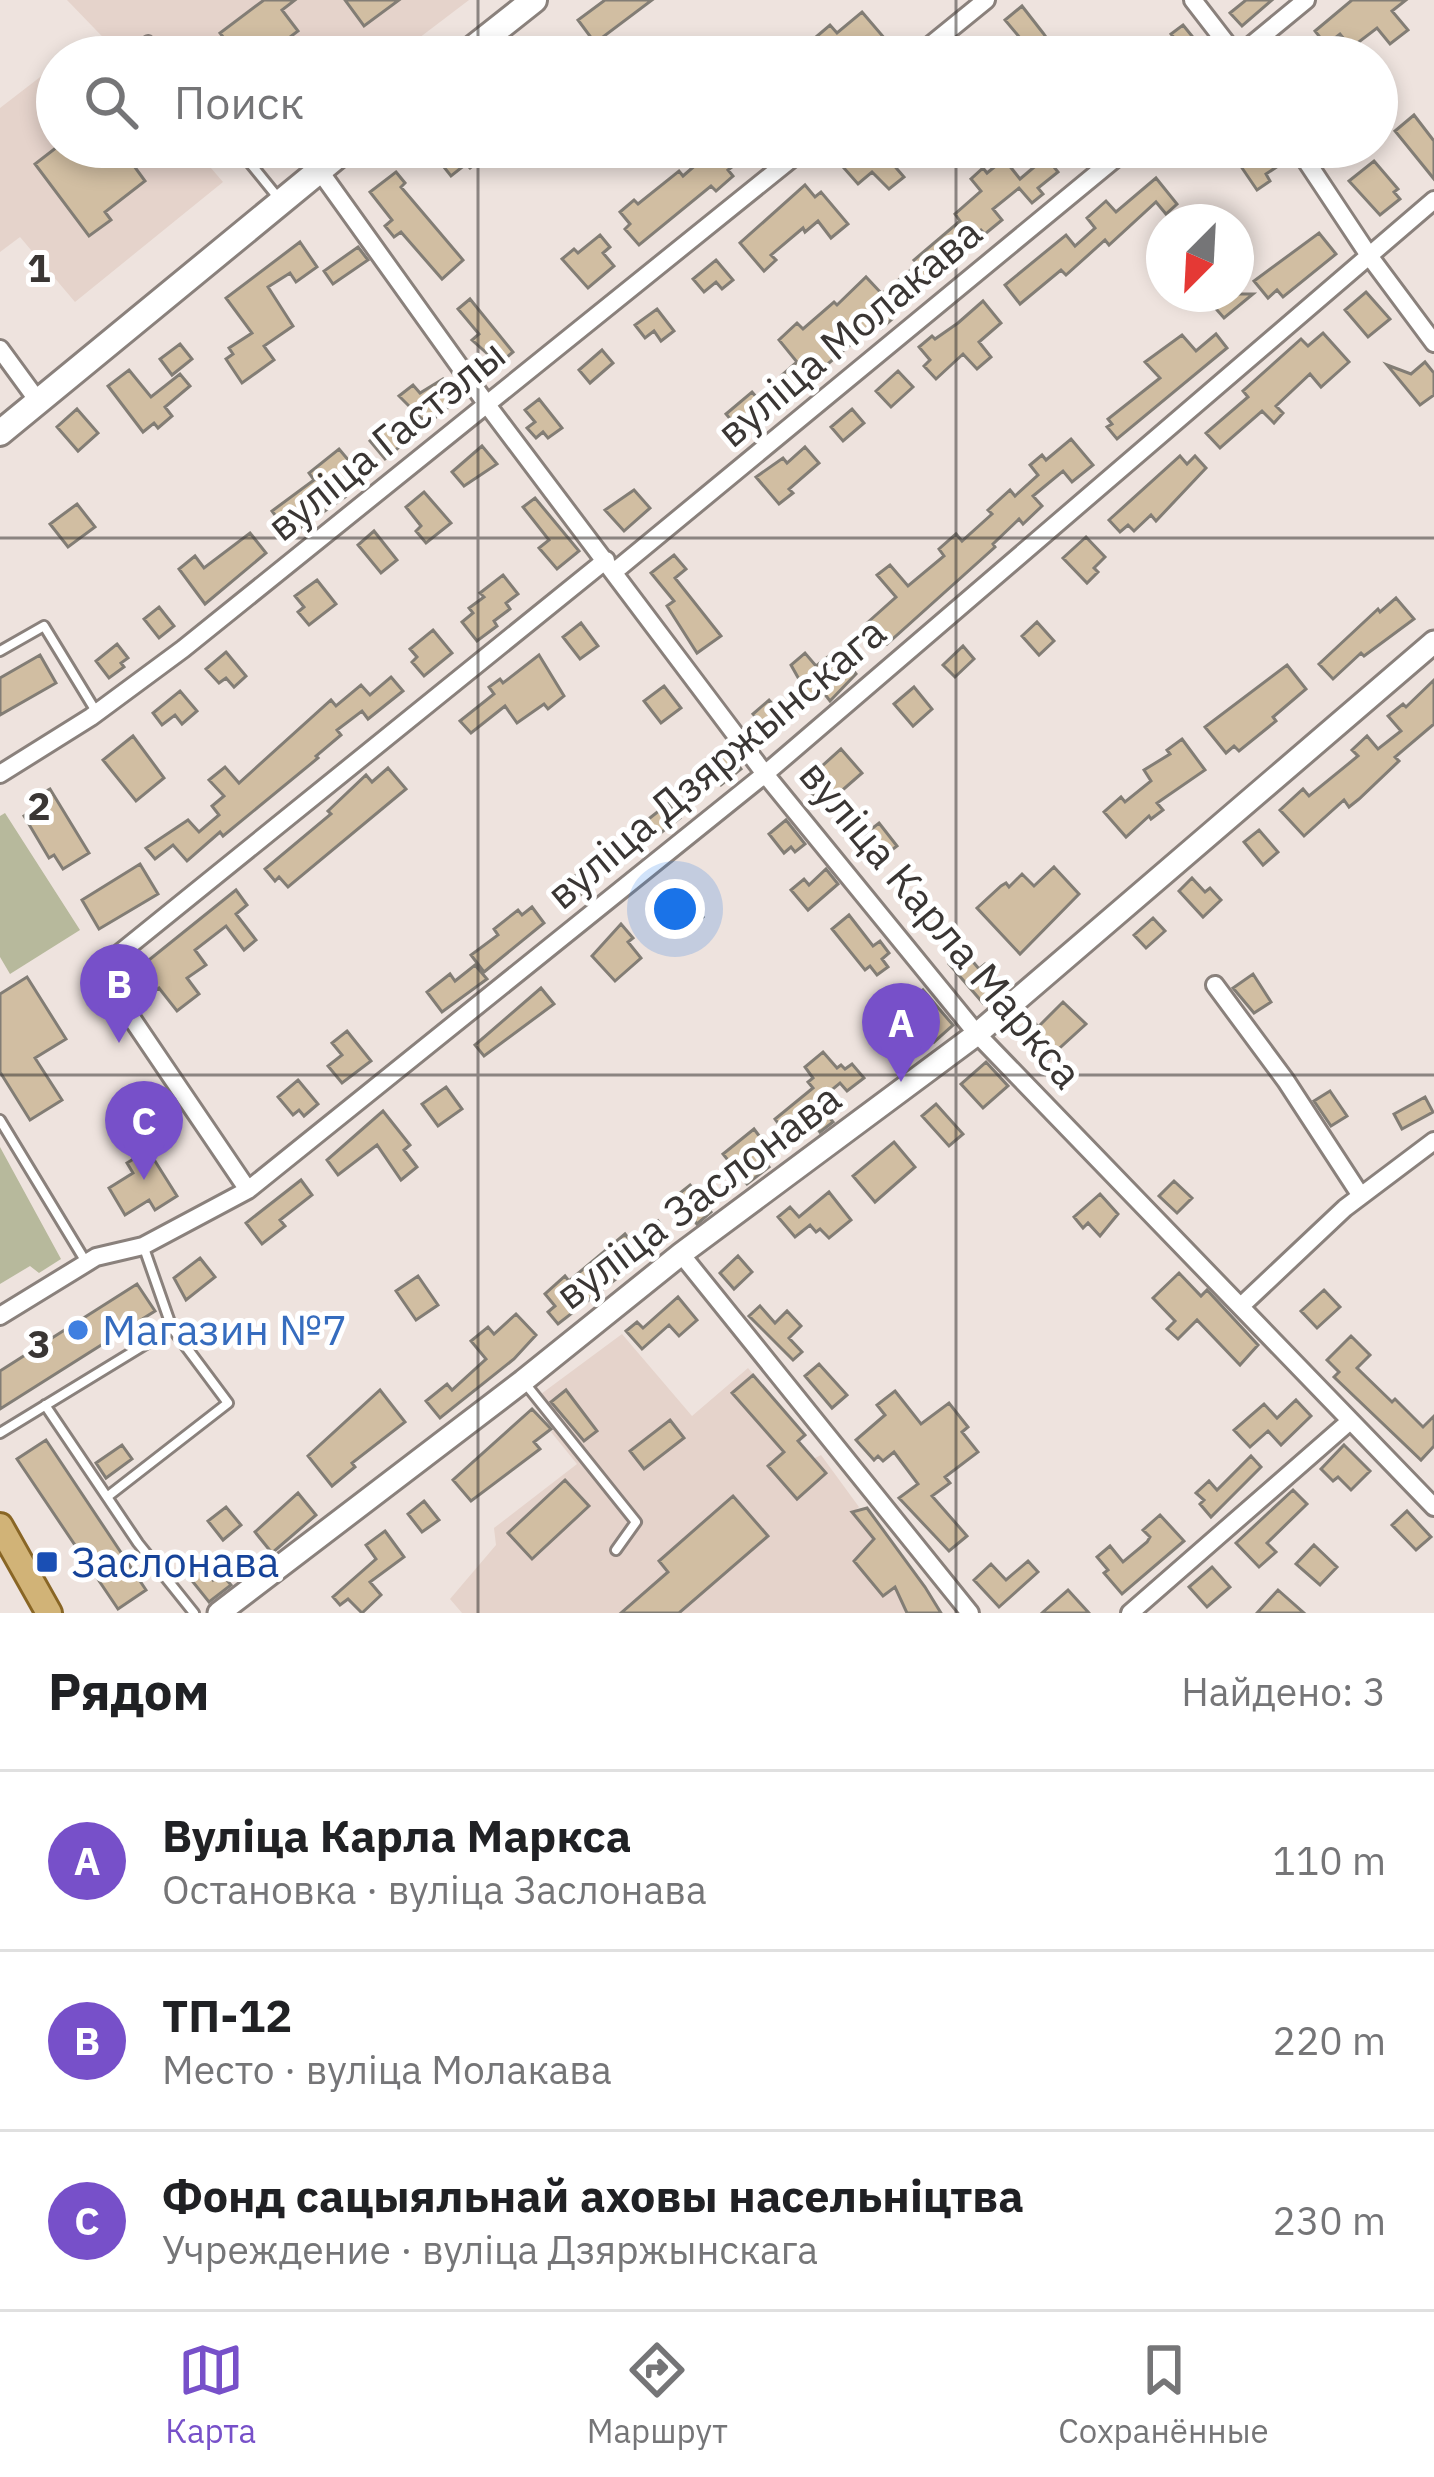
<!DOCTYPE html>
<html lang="ru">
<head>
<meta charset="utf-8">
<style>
  :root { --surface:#fff; --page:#f6f6f6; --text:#202124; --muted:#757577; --line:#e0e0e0; --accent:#7750c9 }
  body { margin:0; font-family:"IBM Plex Sans",sans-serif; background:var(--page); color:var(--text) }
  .compass { position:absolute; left:1146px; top:204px; width:108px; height:108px; border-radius:50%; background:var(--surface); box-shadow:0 6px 18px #0003; rotate:204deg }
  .you { position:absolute; left:675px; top:909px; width:42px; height:42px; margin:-30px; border:9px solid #fff; border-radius:50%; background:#1a73e8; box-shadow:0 0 0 18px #1a73e833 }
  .badge { display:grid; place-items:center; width:78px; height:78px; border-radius:50%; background:var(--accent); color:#fff; font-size:39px; font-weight:700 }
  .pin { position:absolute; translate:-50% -99px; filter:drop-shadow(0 3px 6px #0008) }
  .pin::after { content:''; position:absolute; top:63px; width:42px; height:36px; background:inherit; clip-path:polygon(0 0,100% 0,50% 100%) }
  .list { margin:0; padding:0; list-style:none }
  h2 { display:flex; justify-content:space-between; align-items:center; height:156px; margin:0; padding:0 48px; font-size:51px }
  h2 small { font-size:39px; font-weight:400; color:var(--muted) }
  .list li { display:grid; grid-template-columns:78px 1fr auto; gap:36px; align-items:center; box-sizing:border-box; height:180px; padding:0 48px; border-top:3px solid var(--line) }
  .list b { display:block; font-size:45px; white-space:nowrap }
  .list p { margin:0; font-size:39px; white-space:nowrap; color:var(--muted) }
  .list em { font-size:39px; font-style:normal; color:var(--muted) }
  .icon { flex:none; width:66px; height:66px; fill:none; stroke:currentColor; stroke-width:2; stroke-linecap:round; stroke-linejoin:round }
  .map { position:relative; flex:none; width:1434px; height:1613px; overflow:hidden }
  .search { position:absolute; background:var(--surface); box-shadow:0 6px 18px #0003; left:36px; right:36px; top:36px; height:132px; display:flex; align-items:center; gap:30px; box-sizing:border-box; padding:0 42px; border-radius:66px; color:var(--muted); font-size:45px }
  .sheet { height:696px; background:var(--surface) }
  nav { display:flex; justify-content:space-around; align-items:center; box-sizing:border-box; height:168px; border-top:3px solid var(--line); background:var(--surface); font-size:33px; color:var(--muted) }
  nav a { display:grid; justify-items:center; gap:6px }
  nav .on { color:var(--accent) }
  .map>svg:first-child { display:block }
  .built { fill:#e5d3cb }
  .green { fill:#b7b99c }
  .building { fill:#d1bea2; stroke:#827d75; stroke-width:3 }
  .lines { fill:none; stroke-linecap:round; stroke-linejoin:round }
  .service-casing { stroke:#8a817c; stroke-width:14 }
  .minor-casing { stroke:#8a817c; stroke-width:22 }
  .tertiary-casing { stroke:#8a817c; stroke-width:27 }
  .secondary-casing { stroke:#8a817c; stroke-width:30 }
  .primary-casing { stroke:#896625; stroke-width:30 }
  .service { stroke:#fff; stroke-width:8 }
  .minor { stroke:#fff; stroke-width:16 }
  .tertiary { stroke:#fff; stroke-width:21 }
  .secondary { stroke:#fff; stroke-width:24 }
  .primary { stroke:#d1b377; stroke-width:24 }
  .grid { fill:none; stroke:#3a3634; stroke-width:3; stroke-opacity:0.55 }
  .shop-dot { fill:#3f7fe0; stroke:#fff; stroke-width:4.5 }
  .transit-dot { fill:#1a4fb4; stroke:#fff; stroke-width:4.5 }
  .labels { text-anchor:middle; stroke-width:10; stroke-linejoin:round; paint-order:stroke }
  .street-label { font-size:42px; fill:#3a3634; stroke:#fff }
  .shop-label { font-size:42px; fill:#366cbe; stroke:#fff; text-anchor:start }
  .transit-label { font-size:42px; fill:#164399; stroke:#fff; text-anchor:start }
  .grid-label { font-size:39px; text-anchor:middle; font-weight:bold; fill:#3a3634; stroke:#fff; stroke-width:10; stroke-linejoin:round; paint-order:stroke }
</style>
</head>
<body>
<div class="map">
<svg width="1434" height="1613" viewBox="0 0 1434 1613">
  <rect width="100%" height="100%" fill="#eee3de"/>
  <!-- built -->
  <path class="built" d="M67 0H469L394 57H122Z
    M57 64V147H193L223 182 75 302 20 237 0 252V108Z
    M622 1334 692 1416 748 1368 805 1435 798 1442 813 1459 821 1455 859 1507 853 1513 904 1579 907 1613H462L450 1599 496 1545 494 1528 577 1464 551 1432 564 1422 541 1394Z"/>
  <!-- green -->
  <path class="green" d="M5 813 80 930 10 974 0 957V816Z
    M0 1147 61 1259 39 1273 30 1266 0 1284Z"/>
  <!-- building -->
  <path class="building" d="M264 0H295L282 10 298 31 264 57H238L220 33Z
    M345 0H399L364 26Z
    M605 0H652L595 43 578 20Z
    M1246 0H1272L1242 26 1230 13Z
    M1352 0H1406L1392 11 1408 30 1390 44 1377 28 1351 48 1340 34 1326 45 1315 31Z
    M1022 6 1043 33 1060 57H1036L1005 20Z
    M862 12 886 40 866 57H833L816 37 830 25 837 33Z
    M1183 25 1209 57H1175L1166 46 1175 39 1171 34Z
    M1414 115 1434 141V179L1395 131Z
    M57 147H65L75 159 91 147H108L121 164 129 159 145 181 105 212 111 220 89 236 35 164Z
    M428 147H476L484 157 470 168 466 164 451 176Z
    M699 147H724L737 163 728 170 733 176 716 191 711 186 639 245 625 229 630 224 620 212 634 200 638 204 679 171 683 176 706 156Z
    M851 147H878L904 177 889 189 872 172 858 184 836 159Z
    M1252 147H1278L1287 160 1266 174 1270 181 1257 190 1240 165 1257 154Z
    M1046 157 1058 172 1038 188 1043 194 1032 203 1019 188 993 209 1002 220 985 234 981 230 956 251 959 254 943 267 946 272 933 283 930 278 888 314 892 319 882 328 877 322 795 392 781 376 797 362 779 340 797 323 803 329 834 302 837 305 866 277 882 294 918 264 914 260 960 221 955 214 981 191 971 179 983 168 987 173 1004 159 1020 179Z
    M1374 161 1398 189 1394 192 1400 199 1380 215 1349 181Z
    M396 172 405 183 401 187 463 260 442 279 401 232 394 237 385 226 392 220 370 192Z
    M1156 178 1177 204 1166 214 1156 202 1109 245 1105 240 1066 275 1061 270 1020 304 1005 285 1066 235 1075 246 1095 228 1087 218 1106 201 1116 212Z
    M805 185 815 197 821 192 848 224 831 238 818 221 805 232 803 228 771 255 776 260 764 271 740 243Z
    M1319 233 1336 254 1283 297 1277 290 1268 298 1254 281Z
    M600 235 610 247 603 253 614 266 588 288 562 259 574 249 578 253Z
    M300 242 317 267 296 282 290 273 268 287 293 326 264 346 274 360 242 383 226 359 233 354 229 348 252 333 226 298Z
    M358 247 368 260 333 284 324 271Z
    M716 260 733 280 722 289 716 282 704 292 693 279Z
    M1366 292 1390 319 1368 337 1345 310Z
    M1203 294H1253L1224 318Z
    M470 299 513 352 499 364 472 340 479 334 458 309Z
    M983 301 1001 323 979 342 991 357 977 369 963 354 936 379 924 366 930 360 919 347 932 336 935 339 958 323Z
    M657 309 674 331 661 341 654 331 645 338 635 325Z
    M1323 333 1349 362 1321 387 1310 374 1276 406 1283 413 1274 423 1262 411 1220 448 1206 433 1248 397 1243 391 1301 339 1308 346Z
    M1216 334 1227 348 1117 439 1107 427 1112 424 1108 419 1160 378 1145 362 1182 335 1196 351Z
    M180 344 192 359 172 375 160 359Z
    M602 350 613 363 590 383 579 370Z
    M1425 362 1434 373V395L1420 405 1387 365 1411 374Z
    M129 370 151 397 180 374 190 386 165 407 172 416 158 428 154 423 143 432 108 386Z
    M898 371 913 387 891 407 876 391Z
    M443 379 459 399 427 424 399 396 413 385 420 393Z
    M752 392 769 412 747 430 742 423 737 427 726 414Z
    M539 399 562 428 548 438 543 432 536 438 527 428 535 422 525 410Z
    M77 409 98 433 78 451 57 427Z
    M852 409 864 423 843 441 831 427Z
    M389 425 404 443 385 459 370 441Z
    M1071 439 1093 465 1072 482 1063 471 1033 496 1042 506 1023 524 1019 519 993 544 995 547 887 644 882 640 867 623 896 597 877 575 890 565 908 586 944 556 939 549 956 534 962 541 992 514 988 510 1010 490 1015 496 1038 475 1030 465 1042 455 1046 460Z
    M482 446 497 464 464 486 452 472Z
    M805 447 819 463 789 489 793 493 779 504 756 477 783 458 787 463Z
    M339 449 350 462 344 467 356 481 341 493 345 497 290 535 272 511 314 480 309 473Z
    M1180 456 1187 464 1195 456 1206 468 1156 521 1151 515 1134 531 1128 525 1120 532 1109 520Z
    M634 490 650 508 624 531 605 510Z
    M424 492 451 523 426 543 416 531 421 526 406 507Z
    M535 498 579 551 557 569 539 548 549 540 523 507Z
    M77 504 95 527 68 547 50 524Z
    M374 531 397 560 381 573 358 545Z
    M250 533 266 553 205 604 179 569 195 556 204 568Z
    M1086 537 1105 557 1094 568 1098 572 1087 583 1063 558Z
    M674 555 686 569 675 578 721 636 697 653 667 606 674 601 651 573Z
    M503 575 518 594 506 603 510 609 494 621 497 626 477 641 462 622 473 613 469 608 484 597 480 593Z
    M317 580 336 604 309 625 298 612 304 607 295 596Z
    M1396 598 1414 619 1364 656 1361 653 1333 679 1319 664 1378 609 1380 612Z
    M159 607 174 626 159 638 144 619Z
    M1037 622 1054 641 1039 655 1022 636Z
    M581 623 598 646 580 659 563 637Z
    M433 630 452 653 424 676 412 662 417 657 410 649Z
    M117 644 128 658 121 663 124 667 109 678 96 661Z
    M963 646 974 659 955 677 943 665Z
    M837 650 856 674 830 701 820 688 809 697 791 665 805 653 816 666Z
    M226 652 246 676 234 687 226 678 219 683 206 669Z
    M40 655 56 683 0 715V678Z
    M539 655 564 696 548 709 544 704 517 723 505 706 471 733 460 721 494 694 489 687 500 679 503 683Z
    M1287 665 1306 689 1273 717 1276 721 1239 751 1234 746 1226 753 1205 727Z
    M391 677 403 691 368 719 362 711 337 730 341 735 316 756 318 758 223 836 220 832 187 861 173 845 155 859 146 848 188 820 199 832 219 815 212 806 224 796 209 780 225 767 239 783 331 700 336 706 361 685 370 695Z
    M1434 680V724L1395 757 1399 761 1359 799 1349 807 1344 800 1304 836 1280 810 1303 789 1309 796 1358 756 1352 750 1367 736 1378 749 1401 731 1388 716 1403 704 1406 707Z
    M664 686 681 708 661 723 644 701Z
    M914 687 932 709 913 726 894 704Z
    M180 691 197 711 182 724 175 715 162 725 153 713Z
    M769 700 789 723 773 737 753 714Z
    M133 736 164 778 136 801 103 760Z
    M1182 739 1205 770 1157 803 1163 810 1151 819 1149 816 1126 837 1104 812 1121 797 1125 802 1151 781 1144 770 1170 754 1167 750Z
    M725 748 741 769 721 785 705 765Z
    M841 749 862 773 837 795 833 791 820 803 803 783Z
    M388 768 406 789 288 887 279 877 275 881 265 869 331 814 328 811 366 775 372 782Z
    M50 789 89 853 63 869 54 855 49 858 24 816 39 806 34 798Z
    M669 803 680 818 658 835 646 821Z
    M786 820 805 844 795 852 791 847 784 853 769 834Z
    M879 823 897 846 872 865 860 848 870 841 865 834Z
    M1259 830 1278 852 1263 865 1244 842Z
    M140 864 158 894 99 929 82 900Z
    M1054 867 1079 894 1020 954 977 908 1001 886 1006 883 1009 887 1022 874 1034 886Z
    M826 869 838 884 808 910 791 890 804 879 809 885Z
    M580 872 592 886 567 905 556 891Z
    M1192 878 1205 892 1210 888 1221 900 1203 917 1179 891Z
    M678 884 703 917 688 930 678 919 674 923 657 903Z
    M236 890 247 905 236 914 256 940 244 950 226 926 195 950 206 965 187 978 199 994 177 1011 159 988 156 990 149 981 139 989 129 976Z
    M532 907 544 923 484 972 471 955 498 935 494 929 518 910 522 915Z
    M849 915 873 946 880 941 889 953 882 959 888 967 877 975 870 966 865 970 832 929Z
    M1153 918 1165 931 1146 948 1134 935Z
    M621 924 633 938 628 942 641 958 615 981 592 956Z
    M964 951 979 969 985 964 1003 985 983 1003 949 964Z
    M475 965 487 979 442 1012 427 992 450 974 455 981Z
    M1253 974 1271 1002 1254 1013 1233 988Z
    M27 977 66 1039 35 1058 62 1100 30 1120 0 1072V994Z
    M541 988 554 1004 484 1056 475 1045Z
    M923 990 953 1025 934 1042 913 1017 906 1023 898 1013Z
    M1063 1002 1086 1024 1042 1064 1019 1037 1035 1023 1038 1027Z
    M347 1031 371 1061 342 1083 328 1066 342 1055 332 1043Z
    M823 1052 837 1068 841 1065 845 1069 852 1064 864 1078 847 1091 840 1083 817 1102 833 1122 820 1132 812 1121 789 1138 775 1119 813 1088 808 1082 813 1078 805 1067Z
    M986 1062 1008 1086 983 1108 961 1084Z
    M298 1080 318 1104 304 1116 299 1110 293 1115 278 1097Z
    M446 1087 462 1109 438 1126 422 1104Z
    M153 1091 166 1112 149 1123 135 1102Z
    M1330 1091 1347 1116 1331 1126 1314 1101Z
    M1425 1097 1433 1112 1402 1129 1394 1114Z
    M936 1104 963 1134 949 1146 922 1116Z
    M383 1111 410 1145 404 1150 417 1167 401 1180 377 1145 338 1175 327 1160Z
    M754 1129 763 1141 754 1148 769 1167 747 1184 723 1154Z
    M894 1142 915 1167 875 1202 853 1176Z
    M148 1150 177 1196 155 1210 149 1200 125 1215 109 1188 133 1173 127 1163Z
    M301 1180 312 1195 280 1220 285 1226 262 1244 246 1223Z
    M1174 1181 1192 1198 1177 1213 1159 1196Z
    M690 1185 711 1212 697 1224 675 1197Z
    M829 1192 851 1220 829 1238 820 1229 816 1232 810 1225 795 1237 778 1217 790 1207 799 1217Z
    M1100 1194 1118 1214 1100 1236 1088 1223 1083 1228 1074 1217Z
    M658 1221 670 1237 558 1324 548 1312 555 1306 545 1294 565 1276 569 1281 625 1234 632 1243Z
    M738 1256 752 1272 734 1289 720 1273Z
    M200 1258 215 1277 186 1300 174 1278Z
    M1179 1273 1201 1296 1207 1290 1258 1345 1240 1365 1197 1320 1178 1339 1167 1329 1175 1321 1153 1298Z
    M418 1276 438 1305 416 1320 396 1291Z
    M137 1284 155 1311 0 1409V1371Z
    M1324 1290 1340 1307 1317 1328 1301 1311Z
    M678 1297 697 1320 679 1336 669 1325 642 1349 626 1331 637 1322 643 1328Z
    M760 1306 775 1323 787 1311 801 1326 789 1338 802 1352 793 1360 749 1316Z
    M516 1314 536 1335 514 1359 440 1418 426 1401 447 1384 452 1390 486 1359 471 1341 488 1327 494 1334Z
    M1351 1336 1370 1355 1357 1368 1392 1402 1395 1399 1423 1427 1434 1416V1446L1421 1460 1334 1377 1339 1372 1327 1360Z
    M819 1364 847 1395 832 1408 805 1376Z
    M753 1375 805 1435 798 1441 826 1473 797 1499 768 1466 784 1452 732 1393Z
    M380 1390 405 1422 352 1463 355 1467 332 1486 308 1456Z
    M566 1390 597 1431 584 1441 551 1402Z
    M895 1391 921 1424 949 1403 968 1427 962 1432 978 1452 945 1477 950 1483 932 1496 967 1536 949 1551 899 1498 918 1484 894 1452 883 1461 878 1456 874 1460 856 1440 885 1415 877 1405Z
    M1296 1400 1311 1416 1281 1445 1268 1431 1250 1447 1234 1430 1264 1404 1277 1418Z
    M532 1409 551 1429 534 1442 540 1449 471 1501 453 1480Z
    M670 1420 684 1438 644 1469 630 1451Z
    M46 1440 146 1590 118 1609 17 1459Z
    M122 1445 132 1459 106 1478 96 1463Z
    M1344 1445 1370 1471 1351 1490 1338 1477 1333 1481 1321 1469Z
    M1251 1456 1261 1467 1211 1517 1200 1504 1204 1500 1196 1493 1209 1481 1217 1490Z
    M565 1480 589 1506 532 1559 508 1533Z
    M1293 1490 1307 1504 1267 1543 1276 1552 1259 1567 1236 1543Z
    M298 1493 316 1515 272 1553 255 1532Z
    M733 1496 768 1536 679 1613H621L668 1572 659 1561Z
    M424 1501 439 1520 422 1532 408 1514Z
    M226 1507 241 1525 223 1540 208 1521Z
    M867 1508 925 1587 941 1613H907L895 1587 883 1596 854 1561 874 1539 852 1512Z
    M1407 1511 1431 1537 1416 1550 1392 1525Z
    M1160 1515 1184 1541 1122 1594 1104 1573 1108 1570 1097 1557 1110 1546 1123 1562 1147 1542 1150 1537 1143 1530Z
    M385 1531 404 1557 370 1582 381 1595 362 1613 348 1599 340 1605 333 1597 376 1559 366 1545Z
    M1314 1545 1337 1567 1320 1585 1296 1564Z
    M1028 1561 1038 1572 999 1607 974 1580 991 1564 1006 1580Z
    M203 1566 213 1580 221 1573 231 1585 209 1602 189 1577Z
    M1212 1567 1230 1587 1207 1607 1189 1587Z
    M1068 1590 1089 1613H1042L1043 1612Z
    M1278 1590 1304 1613H1257Z"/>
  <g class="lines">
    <!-- service casing -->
    <g class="service-casing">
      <path id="service" d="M148 41 161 57
        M237 147 280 200
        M0 651 44 626 97 713
        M0 1120 86 1262
        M524 1382 636 1522 616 1550
        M45 1405 138 1543 194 1613
        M0 1433 172 1328
        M107 1497 228 1403 172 1328 144 1248"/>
    </g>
    <!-- minor casing -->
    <g class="minor-casing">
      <path id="minor" d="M1193 0 1237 57
        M916 57 986 0
        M1237 57 1306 0
        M1297 147 1370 257 1434 343
        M319 170 488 406 765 774 977 1034 1434 1507
        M0 349 38 401
        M615 571 1129 147
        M0 774 91 717 183 649 806 147
        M1215 985 1286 1081 1361 1196
        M248 1190 99 970 606 560
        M681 1254 970 1613
        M1241 1306 1345 1208 1434 1141
        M0 1316 96 1257 143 1246 248 1190 765 774 1434 200
        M1130 1613 1350 1421"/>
    </g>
    <!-- tertiary casing -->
    <g class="tertiary-casing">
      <path id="tertiary" d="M219 1613 523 1381 681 1254 977 1034 1434 642"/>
    </g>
    <!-- secondary casing -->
    <g class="secondary-casing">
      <path id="secondary" d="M462 57 534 0
        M0 433 348 147"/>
    </g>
    <!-- primary casing -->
    <g class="primary-casing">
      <path id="primary" d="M0 1526 49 1613"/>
    </g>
    <!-- service -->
    <use href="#service" class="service"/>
    <!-- minor -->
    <use href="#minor" class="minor"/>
    <!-- tertiary -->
    <use href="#tertiary" class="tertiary"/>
    <!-- secondary -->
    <use href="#secondary" class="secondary"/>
    <!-- primary -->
    <use href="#primary" class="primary"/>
  </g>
  <!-- grid -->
  <path class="grid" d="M478 0V57M956 0V57M478 147V1613M956 147V1613M0 538H1434M0 1075H1434"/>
  <!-- markers -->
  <circle class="shop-dot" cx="78" cy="1330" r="12"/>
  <rect class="transit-dot" x="35" y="1550" width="24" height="24" rx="6"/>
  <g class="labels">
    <!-- street labels -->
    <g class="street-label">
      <text transform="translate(849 332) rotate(-40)" y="15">вуліца Молакава</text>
      <text transform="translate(386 440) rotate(-39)" y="15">вуліца Гастэлы</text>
      <text transform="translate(716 763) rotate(-40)" y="15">вуліца Дзяржынскага</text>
      <text transform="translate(941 924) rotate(50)" y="15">вуліца Карла Маркса</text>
      <text transform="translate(698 1196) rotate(-37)" y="15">вуліца Заслонава</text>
    </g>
    <!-- shop labels -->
    <g class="shop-label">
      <text x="102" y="1345">Магазин №7</text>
    </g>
    <!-- transit labels -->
    <g class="transit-label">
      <text x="71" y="1577">Заслонава</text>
    </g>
  </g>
  <g class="grid-label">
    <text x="39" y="282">1</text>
    <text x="39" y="820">2</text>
    <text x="39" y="1358">3</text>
  </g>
</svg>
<svg class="compass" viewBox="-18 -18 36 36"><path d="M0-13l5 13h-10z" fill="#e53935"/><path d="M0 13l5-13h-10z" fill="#757577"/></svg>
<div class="you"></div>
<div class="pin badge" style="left:901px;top:1082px">A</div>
<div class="pin badge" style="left:119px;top:1043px">B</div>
<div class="pin badge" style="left:144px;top:1180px">C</div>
<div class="search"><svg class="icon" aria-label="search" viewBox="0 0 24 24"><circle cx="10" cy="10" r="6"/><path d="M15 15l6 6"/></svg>Поиск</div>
</div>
<section class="sheet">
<h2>Рядом<small>Найдено: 3</small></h2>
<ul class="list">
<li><span class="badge">A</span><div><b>Вуліца Карла Маркса</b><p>Остановка · вуліца Заслонава</p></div><em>110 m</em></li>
<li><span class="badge">B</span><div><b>ТП-12</b><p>Место · вуліца Молакава</p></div><em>220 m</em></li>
<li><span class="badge">C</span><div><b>Фонд сацыяльнай аховы насельніцтва</b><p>Учреждение · вуліца Дзяржынскага</p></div><em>230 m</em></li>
</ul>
</section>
<nav>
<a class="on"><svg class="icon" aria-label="map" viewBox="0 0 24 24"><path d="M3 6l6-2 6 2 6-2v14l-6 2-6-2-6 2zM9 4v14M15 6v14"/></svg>Карта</a>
<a><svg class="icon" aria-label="directions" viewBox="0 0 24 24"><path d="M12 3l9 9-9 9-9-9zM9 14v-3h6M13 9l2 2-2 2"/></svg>Маршрут</a>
<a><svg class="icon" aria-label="saved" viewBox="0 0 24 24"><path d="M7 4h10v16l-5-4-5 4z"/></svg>Сохранённые</a>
</nav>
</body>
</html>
